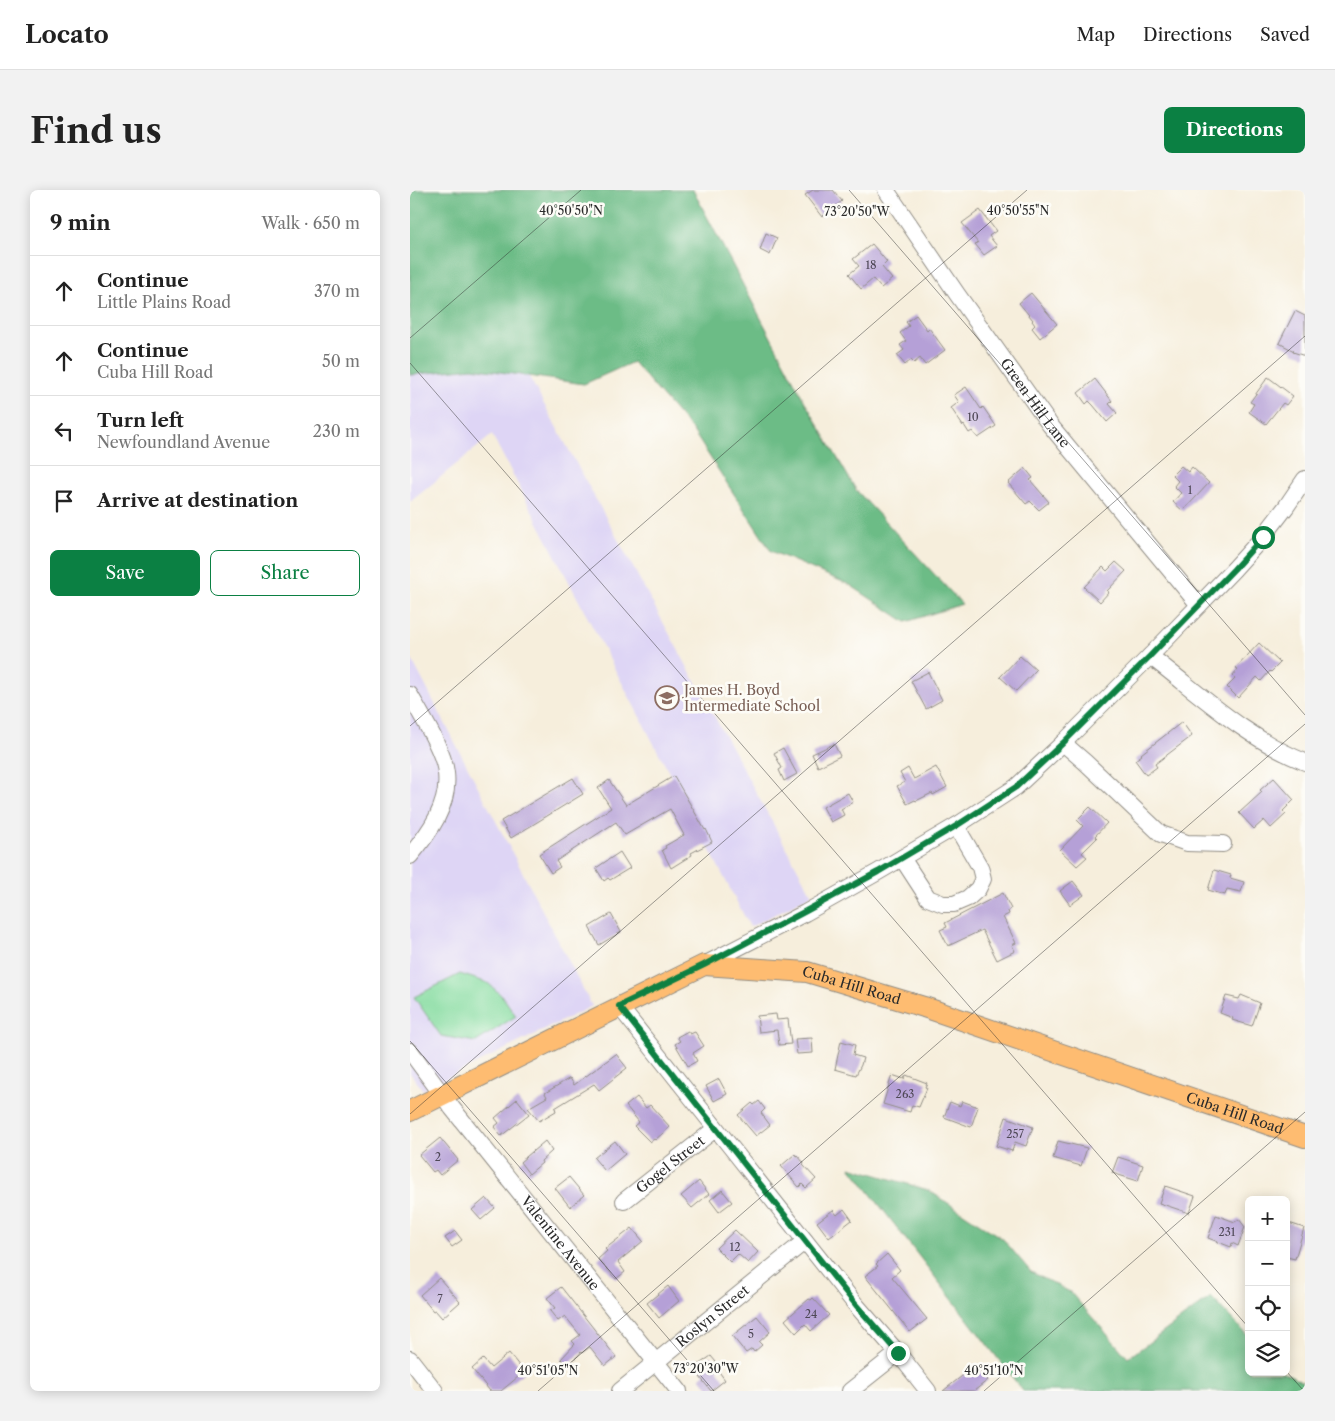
<!DOCTYPE html>
<html lang="en">
<head>
<meta charset="utf-8">
<style>
  :root { --surface:#fff; --page:#f2f2f2; --text:#222; --muted:#767676; --line:#e0e0e0; --accent:#0b8043 }
  body { margin:0; font-family:"Libre Caslon Text",serif; background:var(--page); color:var(--text) }
  .controls { position:absolute; right:15px; bottom:15px; display:grid; overflow:hidden; border-radius:8px; box-shadow:0 2px 12px #0003 }
  .controls button { width:45px; height:45px; display:grid; place-items:center; padding:0; border:0; border-bottom:1px solid var(--line); background:var(--surface); color:var(--text); font:25px sans-serif }
  .stop { position:absolute; width:15px; height:15px; margin:-11px; border:4px solid #0b8043; border-radius:50%; background:#fff }
  .stop.end { background:#0b8043; border-color:#fff; box-shadow:0 1px 5px #0008 }
  .list { margin:0; padding:0; list-style:none }
  h2 { display:flex; justify-content:space-between; align-items:center; height:65px; margin:0; padding:0 20px; font-size:21px }
  h2 small { font-size:16px; font-weight:400; color:var(--muted) }
  .list li { display:grid; grid-template-columns:32px 1fr auto; gap:15px; align-items:center; box-sizing:border-box; height:70px; padding:0 20px; border-top:1px solid var(--line) }
  .list b { display:block; font-size:19px; white-space:nowrap }
  .list p { margin:0; font-size:16px; white-space:nowrap; color:var(--muted) }
  .list em { font-size:16px; font-style:normal; color:var(--muted) }
  .actions { display:flex; gap:10px; padding:15px 20px }
  .actions a { flex:1; padding:11px 0; border:1px solid var(--accent); border-radius:8px; text-align:center; font-size:18px; color:var(--accent) }
  .actions .main { background:var(--accent); color:#fff }
  .icon { flex:none; width:28px; height:28px; fill:none; stroke:currentColor; stroke-width:2; stroke-linecap:round; stroke-linejoin:round }
  .map { position:relative; flex:none; width:895px; height:1201px; overflow:hidden; border-radius:8px }
  header { display:flex; align-items:center; gap:30px; box-sizing:border-box; height:70px; padding:0 25px; background:var(--surface); border-bottom:1px solid var(--line) }
  header strong { font-size:24px }
  nav { display:flex; gap:28px; margin-inline-start:auto; font-size:18px }
  .intro { display:flex; align-items:center; justify-content:space-between; box-sizing:border-box; height:120px; padding:0 30px }
  h1 { margin:0; font-size:35px }
  .button { padding:12px 22px; border-radius:8px; background:var(--accent); color:#fff; font-size:18px; font-weight:700 }
  main { display:flex; gap:30px; padding:0 30px }
  aside { flex:1; background:var(--surface); border-radius:8px; box-shadow:0 2px 12px #0003 }
  .map>svg:first-child { display:block }
  .built { fill:#ded5f5 }
  .green { fill:#85dca0; stroke:#588466 }
  .forest { fill:#6cbc86; stroke:#4c7458 }
  .building { fill:#b5a0d7 }
  .lines { fill:none; stroke-linecap:round; stroke-linejoin:round }
  .minor-casing { stroke:#908c84; stroke-width:18 }
  .major-casing { stroke:#908c84; stroke-width:22 }
  .minor { stroke:#fff; stroke-width:16 }
  .major { stroke:#febc71; stroke-width:20 }
  .route { stroke:#0b8043; stroke-width:6 }
  .ticks { fill:none; stroke:#2b2b2b; stroke-width:1; stroke-opacity:0.45 }
  .labels { text-anchor:middle; stroke-width:5; stroke-linejoin:round; paint-order:stroke }
  .number-label { font-size:11px; fill:#4e4856 }
  .street-label { font-size:14px; fill:#2b2b2b; stroke:#fdfcf7 }
  .education-label { font-size:14px; fill:#785e54; stroke:#fdfcf7; text-anchor:start }
  .ticks-label { font-size:12px; text-anchor:middle; fill:#2b2b2b; stroke:#fdfcf7; stroke-width:5; stroke-linejoin:round; paint-order:stroke }
</style>
</head>
<body>
<header>
<strong>Locato</strong>
<nav><a>Map</a><a>Directions</a><a>Saved</a></nav>
</header>
<div class="intro"><h1>Find us</h1><a class="button">Directions</a></div>
<main>
<aside>
<h2>9 min<small>Walk · 650 m</small></h2>
<ul class="list">
<li><svg class="icon" aria-label="ahead" viewBox="0 0 24 24"><path d="M12 20V5M6 11l6-6 6 6"/></svg><div><b>Continue</b><p>Little Plains Road</p></div><em>370 m</em></li>
<li><svg class="icon" aria-label="ahead" viewBox="0 0 24 24"><path d="M12 20V5M6 11l6-6 6 6"/></svg><div><b>Continue</b><p>Cuba Hill Road</p></div><em>50 m</em></li>
<li><svg class="icon" aria-label="left" viewBox="0 0 24 24"><path d="M17 20v-9H6M10 6l-5 5 5 5"/></svg><div><b>Turn left</b><p>Newfoundland Avenue</p></div><em>230 m</em></li>
<li><svg class="icon" aria-label="arrive" viewBox="0 0 24 24"><path d="M6 21V4h12l-3 4 3 4H6"/></svg><div><b>Arrive at destination</b></div></li>
</ul>
<div class="actions"><a class="main">Save</a><a>Share</a></div>
</aside>
<div class="map">
<svg width="895" height="1201" viewBox="0 0 895 1201">
  <rect width="100%" height="100%" fill="#fdfcf7"/>
  <filter id="ink" filterUnits="userSpaceOnUse"><feTurbulence type="fractalNoise" baseFrequency=".02" numOctaves="2"/><feDisplacementMap in="SourceGraphic" scale="10" xChannelSelector="R" yChannelSelector="G"/><feConvolveMatrix kernelMatrix="1 2 1 2 8 2 1 2 1" color-interpolation-filters="sRGB"/></filter>
  <filter id="wash" filterUnits="userSpaceOnUse"><feTurbulence type="fractalNoise" baseFrequency=".0096" numOctaves="4" result="noise"/><feDisplacementMap in="SourceGraphic" scale="20" xChannelSelector="R" yChannelSelector="G"/><feGaussianBlur stdDeviation="1.12" result="paint"/><feColorMatrix in="noise" values="0 0 0 0 0 0 0 0 0 0 0 0 0 0 0 0 0 1.4 0 .05"/><feComposite in="paint" operator="in"/></filter>
  <g filter="url(#wash)">
    <rect width="100%" height="100%" fill="#f6eedc"/>
    <!-- built -->
    <path class="built" d="M0 0H17L402 705 340 737 82 245 0 312Z
      M0 466 182 816 13 900 0 883Z"/>
    <!-- green -->
    <path class="green" d="M50 784 78 793 93 807 106 826 66 852 31 846 4 807Z"/>
    <!-- forest -->
    <path class="forest" d="M0 0H283L395 212 446 300 552 414 496 432 440 395 361 361 283 241 223 172 174 194 62 178 0 185Z
      M440 977 518 1000 593 1049 621 1082 660 1102 718 1168 801 1107 839 1147V1182H874L895 1193V1201H613Z"/>
    <g id="blocks">
      <!-- building -->
      <path class="building" d="M403 0H423L432 11 412 27 395 5Z
        M570 20 586 41 579 46 587 56 574 65 565 54 568 53 552 33Z
        M356 43 367 48 360 65 350 60Z
        M462 54 477 72 472 77 482 89 471 98 463 89 451 99 439 84 449 76 443 69Z
        M621 103 647 134 630 148 622 138 625 135 622 131 623 130 609 113Z
        M885 121 895 126V166L883 162 884 161 869 153Z
        M506 125 517 140 519 138 535 160 515 175 510 168 504 173 501 170 495 175 487 165 494 160 490 155 496 151 490 143 499 136 496 132Z
        M858 187 883 206 876 215 873 213 856 234 839 222 844 214 840 212Z
        M685 189 702 211 699 214 707 223 697 232 683 215 679 211 676 214 668 203Z
        M556 197 571 219 573 217 586 236 568 248 562 241 559 243 554 235 553 236 541 218 549 212 544 205Z
        M771 276 778 282 782 277 799 293 773 321 763 312 771 303 764 296 768 291 762 285Z
        M615 278 623 288 620 290 639 312 629 320 620 311 616 314 598 293Z
        M706 372 716 381 697 401 699 402 690 412 674 397 693 377 697 381Z
        M849 453 870 473 861 482 860 481 851 491 847 487 828 508 817 497 825 489 822 486 828 479 826 478Z
        M610 466 626 480 606 501 590 487Z
        M518 482 532 510 516 519 501 491Z
        M772 532 782 546 745 574 747 577 736 585 725 570 732 565 731 564Z
        M424 554 430 566 408 577 402 564Z
        M373 558 387 584 374 591 369 580 372 578 364 563Z
        M526 577 537 597 523 605 522 603 506 611 505 610 497 614 487 596 495 592 490 583 498 578 504 589Z
        M264 586 295 640 296 639 302 652 281 663 282 665 261 678 252 660 256 658 255 656 274 645 260 619 215 645 206 632 146 671 150 677 141 683 129 664 201 618 188 598 199 590 216 615Z
        M163 588 173 604 101 648 91 631Z
        M864 588 884 610 873 621 876 624 861 638 854 630 844 639 829 623 852 602 850 600Z
        M438 603 443 612 431 619 434 625 421 632 413 617Z
        M680 617 697 633 685 646 687 648 672 663 677 667 667 676 650 660 673 636 667 630Z
        M210 662 220 678 200 690 198 688 194 691 186 678Z
        M804 680 821 685 820 688 834 692 831 702 817 699 815 705 798 700Z
        M663 691 674 705 660 715 650 701Z
        M593 703 601 719 598 721 599 724 593 727 606 753 602 755 605 761 587 770 572 740 538 756 530 740 537 737 535 733Z
        M201 724 211 742 189 755 179 737Z
        M831 805 850 813 842 836 822 830 823 828 810 823 816 806 829 809Z
        M366 824 367 830 378 829 381 854 369 855 367 840 349 842 347 826Z
        M278 841 280 844 285 842 294 856 283 863 287 871 278 876 265 854 270 851 267 847Z
        M402 848 403 863 387 864 385 849Z
        M431 851 445 855 443 865 453 868 451 875 446 885 425 879Z
        M206 864 217 878 189 900 184 894 145 918 146 921 129 931 118 918 137 907 135 903 160 888 164 895Z
        M482 885 494 889 496 885 517 893 515 897 517 898 509 917 502 915 500 922 473 914Z
        M309 889 317 904 304 911 296 896Z
        M227 907 236 918 240 915 260 937 245 950 244 949 240 952 224 936 229 932 216 916Z
        M107 909 119 924 91 946 84 937 89 933 85 928Z
        M349 911 355 919 351 923 360 935 346 946 328 925 342 913 344 915Z
        M552 911 568 917 561 937 534 927 540 912 550 916Z
        M596 927 623 937 616 956 605 952 602 961 586 956Z
        M30 948 48 970 30 985 26 980 23 982 9 965Z
        M135 951 142 961 131 971 132 973 119 984 110 972Z
        M205 951 215 964 195 981 184 968Z
        M648 951 677 958 671 976 643 968Z
        M385 964 386 966 387 965 394 973 393 975 406 989 396 998 392 994 389 997 371 976Z
        M708 967 733 975 728 991 702 983Z
        M159 987 174 1005 160 1017 145 998Z
        M289 991 299 1004 282 1018 271 1006Z
        M755 996 785 1006 779 1023 749 1013Z
        M312 1000 322 1012 309 1022 300 1010Z
        M76 1008 85 1018 71 1030 62 1020Z
        M434 1019 442 1030 419 1048 407 1032 423 1020 427 1025Z
        M806 1025 825 1032 829 1029 835 1037 828 1056 822 1053 821 1057 798 1048Z
        M876 1032 894 1038 885 1069 876 1067Z
        M222 1038 233 1051 208 1072 215 1082 206 1089 188 1069 197 1061 195 1059Z
        M325 1040 348 1062 338 1073 328 1064 320 1072 306 1058Z
        M45 1041 52 1050 42 1057 35 1048Z
        M477 1064 490 1080 482 1087 517 1129 500 1142 455 1086 468 1076 466 1074Z
        M29 1088 50 1112 32 1128 25 1120 23 1121 10 1105Z
        M258 1096 269 1111 249 1128 237 1113Z
        M151 1097 206 1167 195 1176 180 1157 172 1163 171 1162 158 1176 151 1169 165 1154 162 1151 170 1145 155 1126 148 1131 140 1121 145 1118 137 1108Z
        M403 1108 419 1125 401 1141 395 1134 386 1143 375 1130 399 1109 401 1110Z
        M347 1126 360 1142 349 1152 352 1155 344 1162 342 1159 336 1163 322 1146Z
        M99 1163 114 1182 91 1201H80L62 1179 73 1169 81 1178Z
        M301 1166 310 1177 307 1179 315 1190 301 1201 290 1187 295 1183 288 1175Z
        M566 1175 578 1190 564 1201H533Z"/>
    </g>
  </g>
  <g filter="url(#ink)">
    <use href="#blocks" fill-opacity="0" stroke="#908c84" stroke-width="1"/>
    <g class="lines">
      <!-- minor casing -->
      <g class="minor-casing">
        <g id="minor">
          <path id="s1" d="M476 0 547 104 640 235 789 415"/>
          <path d="M740 466C790 504 837 549 895 572"/>
          <path d="M0 505C11 525 34 561 36 583 40 615 19 643 0 666"/>
          <path d="M653 553 675 572 751 644 777 653 813 654"/>
          <path d="M492 668 518 708 533 714H544L558 708 568 699 573 689 570 677 546 636"/>
          <path d="M294 775 395 723 468 682 546 636 606 597 653 553 740 466 824 379 853 347 876 317 895 289"/>
          <path d="M209 816 446 1115 488 1163 518 1201"/>
          <path id="s2" d="M0 861 42 918 269 1201"/>
          <path id="s3" d="M214 1011 305 939"/>
          <path d="M0 1169 25 1201"/>
          <path id="s4" d="M210 1201 395 1051"/>
          <path d="M440 1201 488 1163"/>
        </g>
      </g>
      <!-- major casing -->
      <g class="major-casing">
        <g id="major">
          <path id="s5" d="M0 921 294 775 397 782 514 817 895 947"/>
        </g>
      </g>
      <!-- minor -->
      <use href="#minor" class="minor"/>
      <!-- major -->
      <use href="#major" class="major"/>
    </g>
  </g>
  <g class="lines" filter="url(#ink)">
    <!-- route -->
    <path class="route" d="M488 1163 446 1115 209 816 294 775 394 722 468 682 546 636 606 597 653 553 740 466 824 379 853 347"/>
  </g>
  <!-- ticks -->
  <path class="ticks" d="M439 0 895 525M0 148 171 0M0 173 839 1138M0 536 617 0M0 851 304 1201M0 924 895 146M876 1181 894 1201M128 1201 895 534M574 1201 895 922"/>
  <!-- icons -->
  <defs>
    <g id="school-ring" transform="scale(1.25)"><circle r="9.5" fill="#fdfcf7" stroke="#8d6e63" stroke-width="1.5"/><path d="M0-5L7-2L0 1L-7-2ZM-4 1L0 2.5L4 1V4Q0 6-4 4Z" fill="#8d6e63"/></g>
  </defs>
  <g fill-rule="evenodd">
    <use href="#school-ring" x="257" y="508"/>
  </g>
  <g class="labels">
    <!-- number labels -->
    <g class="number-label">
      <text x="461" y="79">18</text>
      <text x="563" y="231">10</text>
      <text x="780" y="304">1</text>
      <text x="495" y="908">263</text>
      <text x="605" y="948">257</text>
      <text x="28" y="971">2</text>
      <text x="817" y="1046">231</text>
      <text x="325" y="1061">12</text>
      <text x="30" y="1113">7</text>
      <text x="401" y="1128">24</text>
      <text x="341" y="1148">5</text>
    </g>
    <!-- street labels -->
    <g class="street-label">
      <text dy="5" stroke="none"><textPath href="#s1" startOffset="260">Green Hill Lane</textPath></text>
      <text dy="5" stroke="none"><textPath href="#s5" startOffset="478">Cuba Hill Road</textPath></text>
      <text dy="5" stroke="none"><textPath href="#s5" startOffset="882">Cuba Hill Road</textPath></text>
      <text dy="5" stroke="none"><textPath href="#s3" startOffset="59">Gogel Street</textPath></text>
      <text dy="5" stroke="none"><textPath href="#s2" startOffset="244">Valentine Avenue</textPath></text>
      <text dy="5" stroke="none"><textPath href="#s4" startOffset="119">Roslyn Street</textPath></text>
    </g>
    <!-- education labels -->
    <g class="education-label">
      <text x="274" y="505">James H. Boyd<tspan x="274" dy="16">Intermediate School</tspan></text>
    </g>
  </g>
  <g class="ticks-label">
    <text x="161" y="25">40°50'50"N</text>
    <text x="608" y="25">40°50'55"N</text>
    <text x="447" y="26">73°20'50"W</text>
    <text x="296" y="1183">73°20'30"W</text>
    <text x="138" y="1185">40°51'05"N</text>
    <text x="584" y="1185">40°51'10"N</text>
  </g>
</svg>
<div class="controls">
<button>+</button>
<button>−</button>
<button><svg class="icon" aria-label="locate" viewBox="0 0 24 24"><circle cx="12" cy="12" r="6"/><path d="M12 2v4M12 18v4M2 12h4M18 12h4"/></svg></button>
<button><svg class="icon" aria-label="layers" viewBox="0 0 24 24"><path d="M12 4l9 5-9 5-9-5zM3 14l9 5 9-5"/></svg></button>
</div>
<div class="stop" style="left:853px;top:347px"></div>
<div class="stop end" style="left:488px;top:1163px"></div>
</div>
</main>
</body>
</html>
